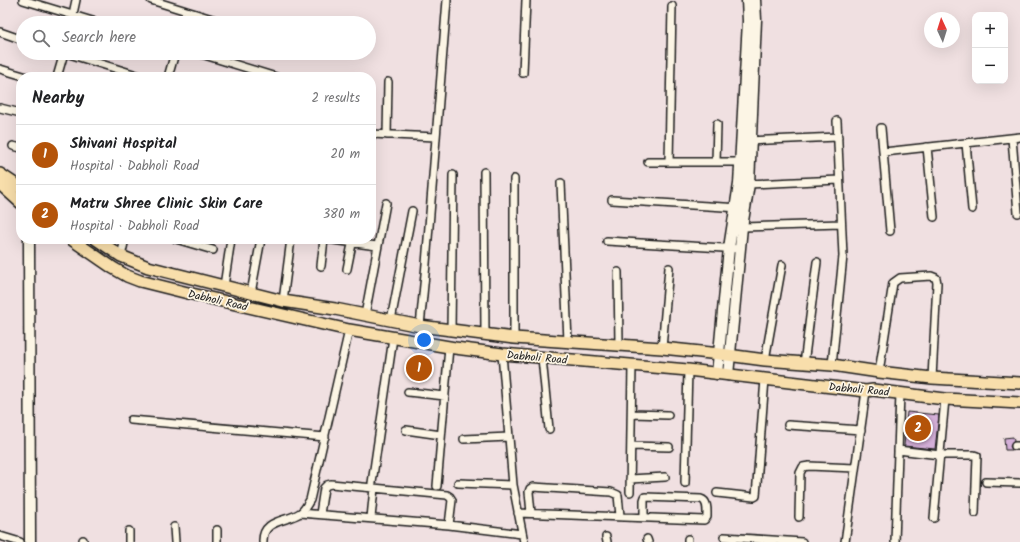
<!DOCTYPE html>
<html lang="en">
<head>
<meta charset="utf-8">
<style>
  :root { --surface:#fff; --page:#f2f2f2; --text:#202124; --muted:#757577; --line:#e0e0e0; --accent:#b45309 }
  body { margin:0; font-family:Kalam,sans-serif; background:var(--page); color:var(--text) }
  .controls { position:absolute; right:12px; top:12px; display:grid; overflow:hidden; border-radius:8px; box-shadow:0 4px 16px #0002 }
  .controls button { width:36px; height:36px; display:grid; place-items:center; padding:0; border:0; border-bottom:1px solid var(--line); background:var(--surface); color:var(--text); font:20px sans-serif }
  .compass { position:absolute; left:924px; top:12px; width:36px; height:36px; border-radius:50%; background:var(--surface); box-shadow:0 4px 16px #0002; rotate:356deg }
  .you { position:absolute; left:424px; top:340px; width:14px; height:14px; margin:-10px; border:3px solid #fff; border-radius:50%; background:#1a73e8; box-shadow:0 0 0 6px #1a73e833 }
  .badge { display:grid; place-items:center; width:26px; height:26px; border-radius:50%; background:var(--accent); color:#fff; font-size:13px; font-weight:700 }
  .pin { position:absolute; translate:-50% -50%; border:2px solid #fff; box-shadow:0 1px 4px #0006 }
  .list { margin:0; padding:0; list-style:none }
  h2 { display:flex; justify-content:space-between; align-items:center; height:52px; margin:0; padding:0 16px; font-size:17px }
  h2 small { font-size:13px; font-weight:400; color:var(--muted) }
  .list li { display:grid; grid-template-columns:26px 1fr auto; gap:12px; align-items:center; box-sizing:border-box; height:60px; padding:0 16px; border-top:1px solid var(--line) }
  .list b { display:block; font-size:15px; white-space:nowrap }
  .list p { margin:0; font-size:13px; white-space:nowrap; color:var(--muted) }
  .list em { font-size:13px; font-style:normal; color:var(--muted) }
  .icon { flex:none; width:22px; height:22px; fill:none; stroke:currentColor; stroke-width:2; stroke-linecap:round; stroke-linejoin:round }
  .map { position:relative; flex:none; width:1020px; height:542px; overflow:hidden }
  .search { position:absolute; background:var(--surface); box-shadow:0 4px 16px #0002; left:16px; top:16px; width:360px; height:44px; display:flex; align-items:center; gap:10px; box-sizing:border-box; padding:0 14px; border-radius:22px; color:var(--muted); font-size:15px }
  .panel { position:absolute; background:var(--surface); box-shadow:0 4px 16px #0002; left:16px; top:72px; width:360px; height:172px; border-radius:16px }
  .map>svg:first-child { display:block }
  .building { fill:#d4afd8; stroke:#1c1c1c }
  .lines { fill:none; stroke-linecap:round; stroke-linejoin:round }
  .street-casing { stroke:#1c1c1c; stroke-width:10 }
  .secondary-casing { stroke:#1c1c1c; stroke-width:13 }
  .primary-casing { stroke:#1c1c1c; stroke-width:14 }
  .street { stroke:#fcf5e5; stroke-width:7 }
  .secondary { stroke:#fcf5e5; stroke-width:10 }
  .primary { stroke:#f8deab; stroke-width:11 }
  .labels { text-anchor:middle; stroke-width:3.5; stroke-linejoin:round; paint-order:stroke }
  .street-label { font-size:11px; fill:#1c1c1c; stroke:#fcf5e5 }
</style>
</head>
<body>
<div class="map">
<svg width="1020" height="542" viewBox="0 0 1020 542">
  <rect width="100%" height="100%" fill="#f0e0e1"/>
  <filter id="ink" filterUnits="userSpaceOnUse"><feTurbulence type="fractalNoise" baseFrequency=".025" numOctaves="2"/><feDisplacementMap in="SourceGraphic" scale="8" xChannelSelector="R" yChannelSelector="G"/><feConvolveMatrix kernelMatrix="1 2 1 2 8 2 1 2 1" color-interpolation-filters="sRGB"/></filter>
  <g filter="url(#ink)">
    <!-- building -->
    <path class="building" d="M415 361 426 363 424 379 413 378Z
      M907 412 939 415 935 449 904 446Z
      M1013 437 1014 441 1010 446 1012 450H1005L1004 438Z"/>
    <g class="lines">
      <!-- street casing -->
      <g class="street-casing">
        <path id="street" d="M23 0 99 23
          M151 0 225 23
          M71 23 76 0
          M183 23 186 11
          M0 32 23 40
          M66 53 143 77
          M198 53 276 77
          M0 69 27 77
          M523 73 526 0
          M57 77 64 53
          M168 77 175 53
          M0 108 21 113
          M881 128 890 231
          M371 134 436 137
          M387 135 388 82
          M1012 138 1018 213
          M748 141 838 137
          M966 143 972 209
          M13 146 21 148
          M927 147 934 217
          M884 152 1020 137
          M648 162H744
          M669 162 672 6
          M716 162 717 124
          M484 172 485 334
          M561 183 568 341
          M749 184 839 180
          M612 200 740 208
          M742 227 841 224
          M176 239 213 250
          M326 239 377 246
          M607 241 740 249
          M121 256 125 239
          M321 266 324 239
          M347 269 353 239
          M618 272 619 344
          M224 286 231 239
          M251 293 261 239
          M283 301 291 239
          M365 315 386 203
          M391 320 412 211
          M420 326 426 264 447 0
          M451 331 453 175
          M514 338V179
          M662 348 669 268
          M502 354 513 485 524 542
          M542 358 549 429
          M765 360 782 265
          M804 364 817 262
          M832 365 843 256 837 121
          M879 372 893 283 900 278 931 276 936 278 937 283 932 378
          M408 392 445 396
          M632 414 668 415
          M131 420 325 437
          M788 425 861 430
          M406 430 441 435
          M464 439 509 437
          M631 446 669 447
          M1015 446H1020
          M898 450 940 455H974L977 456 975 513
          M630 479 665 477
          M986 482 1020 483
          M372 483 393 338
          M458 483 513 485
          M685 483 688 370
          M437 486 449 347
          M630 492 632 365
          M717 493 754 497 756 496 765 379
          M300 513 449 525 522 534
          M518 513 704 520 707 517C707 510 708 501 701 499L645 497 644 500V517
          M531 513 529 492 530 489 533 487 611 492 618 495 620 516
          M320 514 324 488 327 485 331 484 447 495 450 497 452 500 449 525
          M799 517 800 473 803 467 809 466 855 468
          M371 518 374 488
          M934 518 945 399
          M174 527 175 542
          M217 530V542
          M129 531V542
          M0 536 20 542
          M606 537 607 542
          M724 537 802 542
          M647 539 648 542
          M688 539V542
          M83 540V542
          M263 542C262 519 287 522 300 513 305 510 307 504 310 500L349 330
          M845 542 866 391
          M895 542 900 393"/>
      </g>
      <!-- secondary casing -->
      <g class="secondary-casing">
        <path id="secondary" d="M29 239 30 542
          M717 374 729 248 739 184 748 21 747 0
          M728 375 742 227 749 184 756 20 755 0"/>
      </g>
      <!-- primary casing -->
      <g class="primary-casing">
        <path id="primary" d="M0 174 21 188
          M0 184 21 203
          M71 239 113 268 127 276 140 281 192 294 349 330 455 348 502 354 688 370 866 391 873 390 945 399 1020 403
          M96 239 121 256 148 267 283 301 335 309 420 326 514 338 662 348 720 354 765 360 832 365 879 372 932 378 1020 383"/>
      </g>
      <!-- street -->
      <use href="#street" class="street"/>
      <!-- secondary -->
      <use href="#secondary" class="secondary"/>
      <!-- primary -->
      <use href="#primary" class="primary"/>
    </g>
  </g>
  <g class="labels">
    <!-- street labels -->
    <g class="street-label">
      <text transform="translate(218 300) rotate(13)" y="4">Dabholi Road</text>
      <text transform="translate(537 357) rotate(5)" y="4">Dabholi Road</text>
      <text transform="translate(859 389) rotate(5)" y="4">Dabholi Road</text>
    </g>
  </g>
</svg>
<div class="controls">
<button>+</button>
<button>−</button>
</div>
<svg class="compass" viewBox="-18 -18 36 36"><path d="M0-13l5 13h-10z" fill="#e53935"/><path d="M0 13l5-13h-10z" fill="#757577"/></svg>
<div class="you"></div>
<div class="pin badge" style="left:419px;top:368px">1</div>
<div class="pin badge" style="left:918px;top:428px">2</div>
<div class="search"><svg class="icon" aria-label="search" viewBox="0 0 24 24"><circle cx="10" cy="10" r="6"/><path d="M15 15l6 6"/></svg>Search here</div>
<section class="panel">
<h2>Nearby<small>2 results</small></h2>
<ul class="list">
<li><span class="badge">1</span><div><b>Shivani Hospital</b><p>Hospital · Dabholi Road</p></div><em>20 m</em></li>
<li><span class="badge">2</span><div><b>Matru Shree Clinic Skin Care</b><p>Hospital · Dabholi Road</p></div><em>380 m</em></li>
</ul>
</section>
</div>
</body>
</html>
